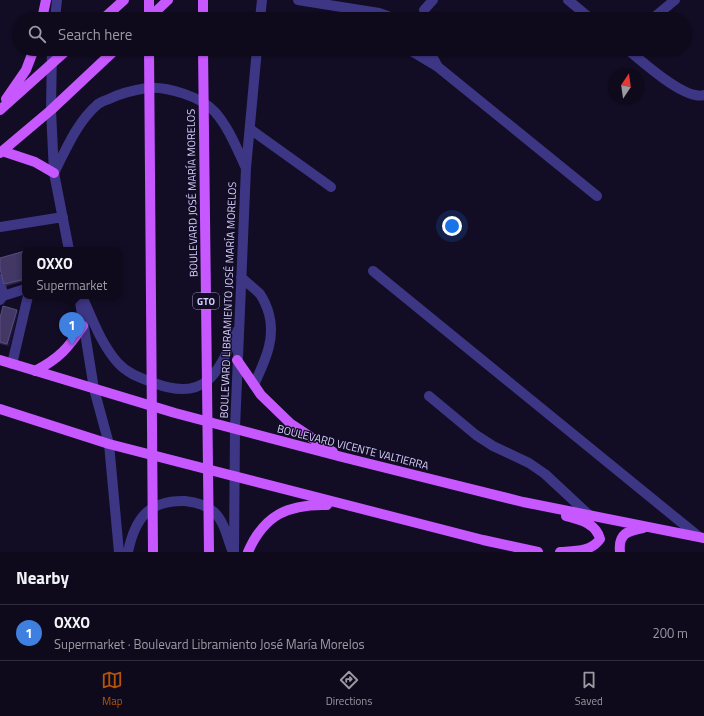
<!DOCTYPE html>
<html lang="en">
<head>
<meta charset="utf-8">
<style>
  :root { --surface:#0e0a1b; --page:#1c1828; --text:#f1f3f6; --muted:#9b9aa3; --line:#2e2b3a; --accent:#b45309 }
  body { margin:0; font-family:"Titillium Web",sans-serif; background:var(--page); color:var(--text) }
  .compass { position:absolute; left:608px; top:68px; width:36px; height:36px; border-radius:50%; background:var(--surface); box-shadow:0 1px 3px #0004; rotate:13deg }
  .you { position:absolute; left:452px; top:226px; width:14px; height:14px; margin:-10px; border:3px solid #fff; border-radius:50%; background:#1a73e8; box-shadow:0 0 0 6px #1a73e833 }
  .badge { display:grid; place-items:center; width:26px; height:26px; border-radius:50%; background:var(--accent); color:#fff; font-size:13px; font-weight:700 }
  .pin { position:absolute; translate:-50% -33px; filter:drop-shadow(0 1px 2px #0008) }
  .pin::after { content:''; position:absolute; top:21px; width:14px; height:12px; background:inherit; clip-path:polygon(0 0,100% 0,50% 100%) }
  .popup { position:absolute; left:22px; top:247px; width:100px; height:52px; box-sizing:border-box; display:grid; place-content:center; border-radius:8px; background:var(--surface); filter:drop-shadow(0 1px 3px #0005); font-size:13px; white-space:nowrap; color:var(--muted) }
  .popup b { font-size:15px; color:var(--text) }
  .popup::after { content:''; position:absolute; left:50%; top:100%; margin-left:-8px; border:8px solid transparent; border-top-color:var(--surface) }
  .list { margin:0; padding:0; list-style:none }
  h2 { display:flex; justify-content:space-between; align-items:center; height:52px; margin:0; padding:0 16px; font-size:17px }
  h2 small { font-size:13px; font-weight:400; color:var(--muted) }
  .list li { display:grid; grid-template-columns:26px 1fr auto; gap:12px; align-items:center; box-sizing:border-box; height:56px; padding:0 16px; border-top:1px solid var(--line) }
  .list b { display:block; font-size:15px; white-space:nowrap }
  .list p { margin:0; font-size:13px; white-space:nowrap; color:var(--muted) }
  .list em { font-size:13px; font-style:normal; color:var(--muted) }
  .icon { flex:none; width:22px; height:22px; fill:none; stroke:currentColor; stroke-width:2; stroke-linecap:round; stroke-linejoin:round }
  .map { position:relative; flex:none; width:704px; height:552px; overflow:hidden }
  .search { position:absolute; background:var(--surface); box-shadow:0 1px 3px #0004; left:12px; right:12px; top:12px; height:44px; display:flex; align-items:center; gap:10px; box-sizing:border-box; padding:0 14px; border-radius:22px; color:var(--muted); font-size:15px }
  .sheet { height:108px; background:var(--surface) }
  nav { display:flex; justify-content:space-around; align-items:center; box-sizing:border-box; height:56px; border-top:1px solid var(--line); background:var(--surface); font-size:11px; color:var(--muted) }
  nav a { display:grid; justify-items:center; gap:2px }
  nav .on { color:var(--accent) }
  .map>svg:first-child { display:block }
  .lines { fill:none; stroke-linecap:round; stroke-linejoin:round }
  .minor { stroke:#3d3685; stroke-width:10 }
  .major { stroke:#c757ff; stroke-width:10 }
  .major-bridge { stroke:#c757ff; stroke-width:10 }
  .wall { fill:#302553 }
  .shaded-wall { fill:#1c1438 }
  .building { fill:#423765; stroke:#594f7e }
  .labels { text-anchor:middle; stroke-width:3; stroke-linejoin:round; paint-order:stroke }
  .shield { fill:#120d24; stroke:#9c96bd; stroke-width:1 }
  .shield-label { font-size:10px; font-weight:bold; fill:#d7d0ff }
  .street-label { font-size:11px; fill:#d7d0ff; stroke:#120d24 }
</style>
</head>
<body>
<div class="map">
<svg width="704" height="552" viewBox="0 0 704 552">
  <rect width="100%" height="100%" fill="#120d24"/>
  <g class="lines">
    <!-- minor -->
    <path class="minor" d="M298 0 379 13 396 19
      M568 0 591 19
      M424 10 433 0
      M55 19 57 0
      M260 19 262 0
      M652 19 675 0
      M52 49 51 110 54 173 69 250
      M408 49 438 67 597 196
      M428 49 438 67
      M627 49C642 61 685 101 704 95
      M250 129 331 187
      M54 173C66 149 77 122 98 104 101 102 106 100 109 99 121 93 134 90 147 88 167 86 202 97 215 112 229 128 237 149 246 168
      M0 227 63 217
      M373 271 698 536
      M241 277C247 283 254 288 260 294 264 300 267 307 269 314 276 340 264 362 254 385
      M0 279 3 296 0 300
      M3 296 25 289
      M79 296 94 389 109 444 119 552
      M82 296C92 318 101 344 118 363 128 374 141 378 154 383 207 403 218 372 237 331
      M12 364 28 296
      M429 396 476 435 493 446 529 463 545 474 588 514
      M128 552C135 518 149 500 185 501 195 502 206 505 214 512 224 521 227 537 232 550
      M234 552 235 428 246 168 257 49"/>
    <!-- major -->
    <path class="major" d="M203 0V19
      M42 19 46 0
      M103 19 124 0
      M148 19 168 0
      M6 99 26 70 34 49
      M0 110 68 49
      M2 151 35 162 54 173
      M0 153 51 110 116 49
      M0 360 175 413 342 457 523 502 704 538
      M237 360 261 395 291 424 333 452
      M35 371C60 358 68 348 83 326
      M0 409 109 444 483 540 538 552
      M248 552C264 515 288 504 327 505
      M560 552C575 551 591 552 600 539 596 523 580 520 566 516
      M620 552C618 533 628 531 643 528"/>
    <!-- major-bridge -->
    <path class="major-bridge" d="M149 0V19
      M149 49 153 552
      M203 49 209 552"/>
  </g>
  <!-- wall -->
  <path class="wall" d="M25 251V281L6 286 4 284Z
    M18 312 9 346 0 344V318Z"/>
  <!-- shaded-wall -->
  <path class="shaded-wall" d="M17 310 18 312 9 346 7 344Z"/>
  <!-- building -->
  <path class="building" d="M25 251V279L4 284 0 269V258Z
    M3 306 17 310 7 344 0 342V318Z"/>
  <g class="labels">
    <!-- shield labels -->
    <rect class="shield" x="193" y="293" width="26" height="16" rx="3"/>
    <g class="shield-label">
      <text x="206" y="305">GTO</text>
    </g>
    <!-- street labels -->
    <g class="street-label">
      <text transform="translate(192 193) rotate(-91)" y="4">BOULEVARD JOSÉ MARÍA MORELOS</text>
      <text transform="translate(228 300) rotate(-88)" y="4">BOULEVARD LIBRAMIENTO JOSÉ MARÍA MORELOS</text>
      <text transform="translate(353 447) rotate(14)" y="4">BOULEVARD VICENTE VALTIERRA</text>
    </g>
  </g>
</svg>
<svg class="compass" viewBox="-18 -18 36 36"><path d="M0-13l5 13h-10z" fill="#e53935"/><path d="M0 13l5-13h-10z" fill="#9b9aa3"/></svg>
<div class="you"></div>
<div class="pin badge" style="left:72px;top:345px;background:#3f7fe0">1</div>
<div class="popup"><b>OXXO</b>Supermarket</div>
<div class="search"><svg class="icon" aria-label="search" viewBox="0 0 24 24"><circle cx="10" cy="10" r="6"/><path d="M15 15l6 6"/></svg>Search here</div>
</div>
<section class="sheet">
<h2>Nearby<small></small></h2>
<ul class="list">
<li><span class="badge" style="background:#3f7fe0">1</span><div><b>OXXO</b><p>Supermarket · Boulevard Libramiento José María Morelos</p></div><em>200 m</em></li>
</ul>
</section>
<nav>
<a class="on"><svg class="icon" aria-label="map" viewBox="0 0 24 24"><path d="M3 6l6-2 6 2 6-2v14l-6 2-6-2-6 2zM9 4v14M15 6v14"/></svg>Map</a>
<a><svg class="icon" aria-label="directions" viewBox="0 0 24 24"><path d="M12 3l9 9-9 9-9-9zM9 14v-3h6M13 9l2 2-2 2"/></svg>Directions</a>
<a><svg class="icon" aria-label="saved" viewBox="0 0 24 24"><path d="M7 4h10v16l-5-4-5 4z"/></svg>Saved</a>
</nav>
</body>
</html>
